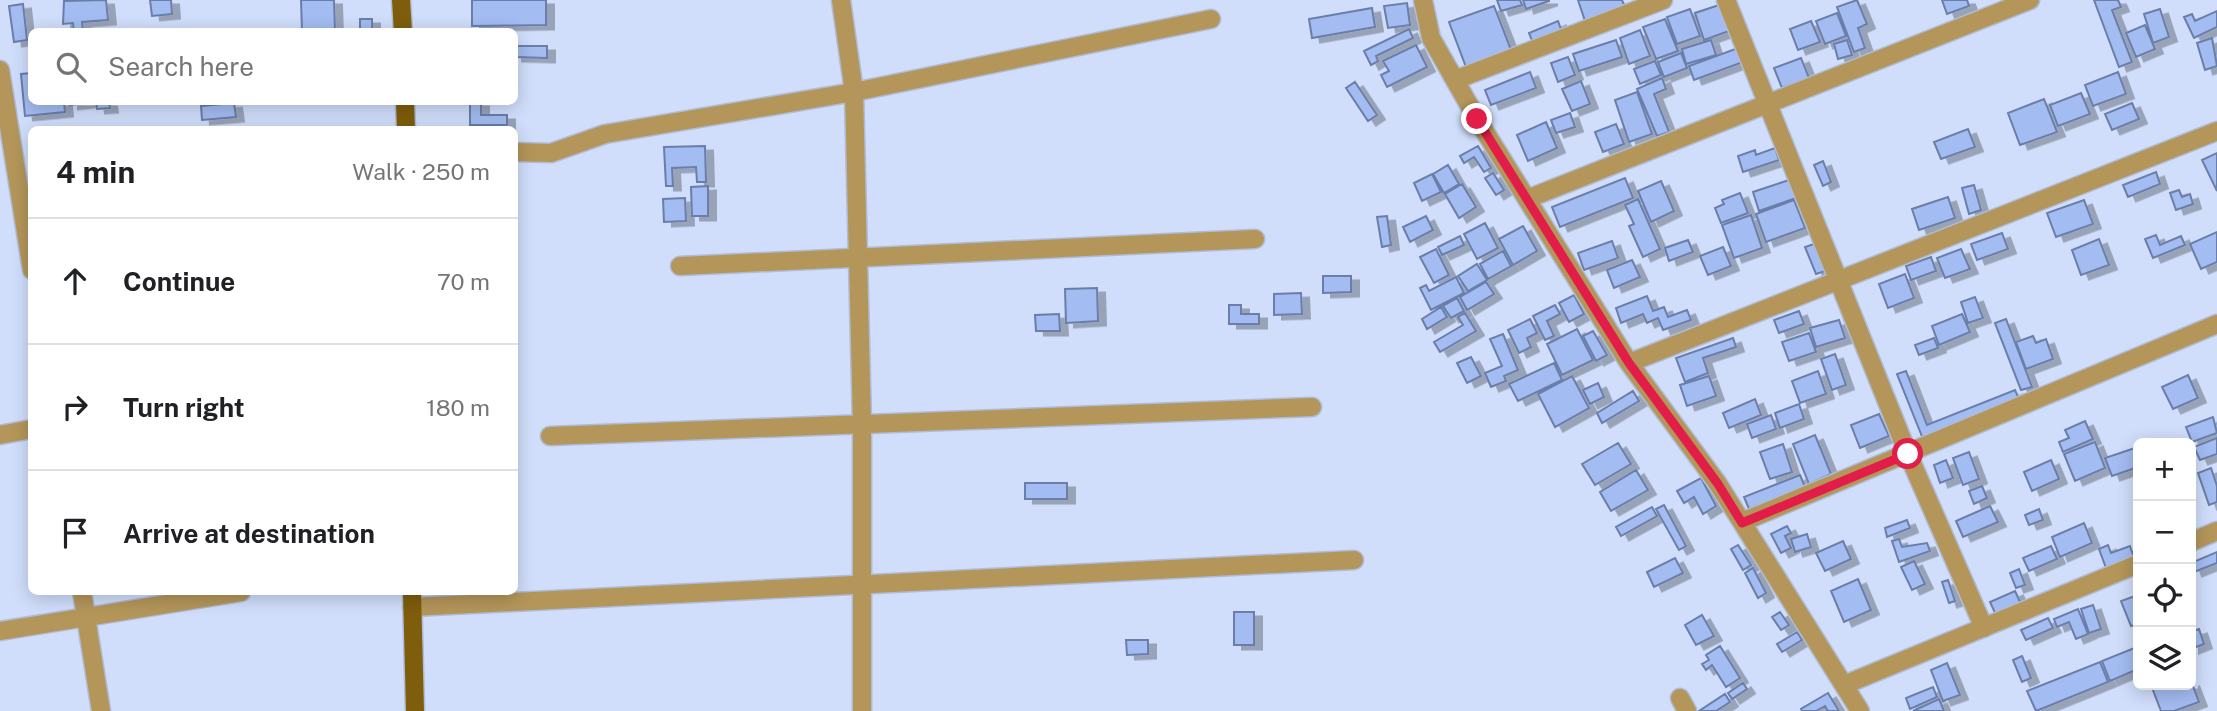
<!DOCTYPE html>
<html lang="en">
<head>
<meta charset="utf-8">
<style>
  :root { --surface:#fff; --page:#f6f6f6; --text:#202124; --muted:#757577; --line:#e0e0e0 }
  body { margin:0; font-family:"Public Sans",sans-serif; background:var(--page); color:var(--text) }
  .controls { position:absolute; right:21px; bottom:21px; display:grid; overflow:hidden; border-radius:10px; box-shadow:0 4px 18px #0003 }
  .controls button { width:63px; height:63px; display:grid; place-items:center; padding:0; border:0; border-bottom:2px solid var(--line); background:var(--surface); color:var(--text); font:35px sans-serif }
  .stop { position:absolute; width:21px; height:21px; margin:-16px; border:5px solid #e11d48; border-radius:50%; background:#fff }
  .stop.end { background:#e11d48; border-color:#fff; box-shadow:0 2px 7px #0008 }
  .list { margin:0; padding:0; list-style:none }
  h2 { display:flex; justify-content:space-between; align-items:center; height:91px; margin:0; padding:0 28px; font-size:30px }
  h2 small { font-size:23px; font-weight:400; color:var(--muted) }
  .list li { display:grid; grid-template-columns:46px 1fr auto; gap:21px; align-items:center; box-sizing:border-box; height:126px; padding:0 28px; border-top:2px solid var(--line) }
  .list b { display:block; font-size:26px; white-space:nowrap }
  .list em { font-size:23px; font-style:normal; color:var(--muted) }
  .icon { flex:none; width:38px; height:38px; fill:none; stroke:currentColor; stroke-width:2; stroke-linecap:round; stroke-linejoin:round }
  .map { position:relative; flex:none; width:2217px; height:711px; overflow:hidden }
  .search { position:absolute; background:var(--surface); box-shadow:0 4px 18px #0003; left:28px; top:28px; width:490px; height:77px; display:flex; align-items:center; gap:18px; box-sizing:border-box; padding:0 24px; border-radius:10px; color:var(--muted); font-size:26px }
  .panel { position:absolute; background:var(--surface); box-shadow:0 4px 18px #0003; left:28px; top:126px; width:490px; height:469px; border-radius:10px }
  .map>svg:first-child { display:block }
  .building { fill:#a3bcf1; stroke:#6a7ea9; stroke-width:2; filter:url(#shadow) }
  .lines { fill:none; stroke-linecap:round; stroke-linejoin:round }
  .minor-casing { stroke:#afbcd6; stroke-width:21 }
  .major-casing { stroke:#afbcd6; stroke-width:21 }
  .minor { stroke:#b4965a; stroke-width:18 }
  .major { stroke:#7e5e0c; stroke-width:18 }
  .route { stroke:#e11d48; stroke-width:9 }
</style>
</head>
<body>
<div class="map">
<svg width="2217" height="711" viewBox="0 0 2217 711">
  <defs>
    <filter id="shadow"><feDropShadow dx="8" dy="4.5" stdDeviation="0" flood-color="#0004"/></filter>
  </defs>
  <rect width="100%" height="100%" fill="#d0defb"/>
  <!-- building -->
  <path class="building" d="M106 0 108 20 82 22 83 32H74L73 23 63 24 64 1Z
    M150 0H171L172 14 152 16Z
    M301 0H334L335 32H302Z
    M472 0H546V25L472 26Z
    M1497 0H1520L1522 5 1501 11Z
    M1523 0H1549V1L1526 9Z
    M1578 0H1622L1625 7 1585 21Z
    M1857 0 1867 24 1858 28 1865 48 1854 52 1837 7Z
    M1942 0H1967L1969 6 1947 14Z
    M2094 0H2118L2121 7 2112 10 2132 62 2119 67Z
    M1407 3 1410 25 1388 28 1384 6Z
    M23 4 27 40 14 42 9 6Z
    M1719 5 1729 31 1704 40 1695 13Z
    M1494 6 1511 50 1466 67 1449 22Z
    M1372 8 1375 27 1312 38 1309 19Z
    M1690 9 1700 36 1677 44 1667 17Z
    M2160 9 2169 37 2153 43 2144 14Z
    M2217 11V27L2194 38 2184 17 2192 14 2195 21Z
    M1837 13 1846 36 1825 44 1816 21Z
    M360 19H372V32H360Z
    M1665 19 1678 51 1656 59 1643 27Z
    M1558 21 1562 32 1533 43 1529 33Z
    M1811 21 1820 42 1798 50 1790 29Z
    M2145 25 2155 49 2136 57 2126 33Z
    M1409 29 1413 38 1376 56 1378 61 1371 65 1364 51Z
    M1640 30 1650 56 1629 64 1620 38Z
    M2212 38 2217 66 2205 70 2197 43Z
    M1616 40 1622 57 1579 71 1573 54Z
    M1711 40 1716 55 1686 64 1682 49Z
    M1847 40 1852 55 1838 59 1834 44Z
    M1416 45 1427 67 1387 87 1381 75 1389 71 1383 61Z
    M514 46H547V58L514 57Z
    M1738 48 1743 62 1694 80 1689 66Z
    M1681 53 1687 68 1664 77 1658 62Z
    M1568 57 1575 75 1558 82 1551 63Z
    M1801 58 1809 78 1782 88 1774 68Z
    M1655 61 1661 75 1640 84 1634 69Z
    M1530 72 1536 88 1491 105 1485 90Z
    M2118 72 2126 94 2093 106 2085 85Z
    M32 73V102H64L65 112 25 116 21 74Z
    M1662 78 1666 89 1654 94 1669 132 1657 136 1637 89Z
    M1581 81 1590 104 1572 111 1562 89Z
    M1355 82 1377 115 1368 121 1346 88Z
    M1637 92 1652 134 1629 142 1615 100Z
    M2081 93 2090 114 2058 126 2050 105Z
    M2044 99 2057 132 2020 145 2008 113Z
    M70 102H109L110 108 97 109 96 102 70 105Z
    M470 102H481V115H507V125H470Z
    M234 103 236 117 202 120 201 106Z
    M2132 103 2139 119 2112 130 2105 114Z
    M1570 113 1575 127 1556 133 1551 120Z
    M1546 122 1557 148 1528 161 1517 135Z
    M1616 124 1624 144 1603 152 1595 132Z
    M1968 129 1975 147 1941 159 1934 142Z
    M705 146 706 182H697L696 167 672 168 673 186H666L664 147Z
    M1478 146 1491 168 1484 172 1474 157 1464 163 1460 156Z
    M1775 148 1779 160 1743 172 1738 156 1755 150 1756 155Z
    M2217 153V191L2202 160Z
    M1823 161 1831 182 1823 186 1814 165Z
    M1448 165 1459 184 1444 193 1433 174Z
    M2156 172 2160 184 2128 197 2123 185Z
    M1493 173 1504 190 1496 195 1485 178Z
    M1432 174 1441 192 1422 201 1414 183Z
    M1625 178 1633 198 1560 227 1552 207Z
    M1789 180 1796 198 1759 211 1753 192Z
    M1661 181 1674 211 1651 222 1638 191Z
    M1462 184 1476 207 1459 218 1445 194Z
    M1974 185 1981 210 1969 214 1962 188Z
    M708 186V216H692L691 187Z
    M2179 190 2182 197 2190 194 2193 204 2176 210 2170 193Z
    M1740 193 1748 213 1721 223 1715 208 1724 204 1722 200Z
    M1948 197 1955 218 1919 230 1912 209Z
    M685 198 686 221 664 222 663 199Z
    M1638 199 1660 249 1643 257 1629 226 1634 224 1625 205Z
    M1794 200 1805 228 1766 242 1756 214Z
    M2084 200 2093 224 2056 237 2047 213Z
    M1751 215 1762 248 1734 258 1722 225Z
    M1387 216 1391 245 1382 247 1377 217Z
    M1426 216 1433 230 1410 242 1403 227Z
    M1485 223 1498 248 1477 259 1464 234Z
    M1523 226 1537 251 1513 265 1499 239Z
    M2217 232V262L2201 269 2190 244Z
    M2002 233 2008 249 1977 260 1971 244Z
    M2156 235 2160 245 2181 236 2185 245 2153 258 2145 239Z
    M1460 236 1464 245 1442 255 1438 247Z
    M2099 239 2109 265 2081 275 2072 250Z
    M1688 240 1693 252 1669 261 1665 248Z
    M1612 241 1618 258 1584 270 1578 253Z
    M1814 244 1825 271 1816 274 1805 247Z
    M1723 247 1731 266 1708 275 1700 256Z
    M1436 249 1449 275 1434 283 1420 257Z
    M1961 249 1970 269 1945 278 1937 258Z
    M1503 251 1511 266 1488 279 1480 264Z
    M1931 257 1936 271 1911 280 1906 266Z
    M1632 260 1640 277 1614 288 1607 270Z
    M1477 264 1487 280 1468 291 1458 276Z
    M1905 274 1914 298 1888 308 1879 284Z
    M1323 276H1351V292L1323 293Z
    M1456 277 1464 293 1431 310 1420 288 1426 285 1429 291Z
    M1486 282 1494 294 1467 310 1460 297Z
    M1097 288 1098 321 1066 323 1065 289Z
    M1301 293 1302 314 1274 315V294Z
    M1574 295 1584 314 1569 322 1559 303Z
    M1647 296 1653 311 1664 307 1668 317 1687 310 1691 320 1663 330 1658 318 1647 323 1643 314 1621 323 1616 308Z
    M1975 297 1983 318 1968 323 1961 302Z
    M1457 298 1464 311 1451 318 1443 306Z
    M1229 305H1241V314H1259V324H1229Z
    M1555 305 1560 314 1547 321 1554 336 1545 340 1533 316Z
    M1441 307 1447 317 1427 329 1422 319Z
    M1799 311 1804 324 1779 333 1774 320Z
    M1465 313 1476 331 1440 352 1434 342 1463 325 1458 317Z
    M1059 314 1060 331H1036L1035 315Z
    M1962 314 1970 332 1939 345 1932 326Z
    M1530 319 1537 333 1527 338 1531 347 1519 353 1508 330Z
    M2006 319 2032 387 2021 390 1995 323Z
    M1839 320 1845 338 1816 347 1810 328Z
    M1577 329 1593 360 1562 375 1547 344Z
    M1593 331 1607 355 1596 361 1583 336Z
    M1809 333 1816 352 1789 361 1782 342Z
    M1503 334 1518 370 1504 376 1506 381 1491 387 1485 373 1502 366 1490 339Z
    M2033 336 2036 343 2046 339 2053 359 2026 369 2016 342Z
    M1733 338 1736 347 1703 358 1708 373 1685 382 1676 358Z
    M1934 338 1938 348 1919 355 1915 345Z
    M1835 354 1846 385 1832 390 1821 359Z
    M1471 357 1481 376 1467 383 1457 363Z
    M1554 363 1562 380 1518 401 1509 384Z
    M1818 371 1826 394 1800 403 1792 381Z
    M1906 371 1927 425 2015 390 2020 401 1923 439 1897 374Z
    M2188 375 2198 398 2173 409 2162 387Z
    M1572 376 1589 408 1555 427 1538 394Z
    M1709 376 1716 396 1687 406 1680 385Z
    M1598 383 1604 397 1590 404 1583 390Z
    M1633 391 1639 401 1602 423 1597 413Z
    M1755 399 1761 415 1729 428 1723 413Z
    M1799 404 1804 419 1780 428 1775 413Z
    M1879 414 1889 436 1860 448 1851 425Z
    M1771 415 1776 429 1752 438 1747 424Z
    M2213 417 2217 433 2192 442 2186 427Z
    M2085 421 2093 439 2063 452 2059 442 2069 438 2065 430Z
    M1815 435 1831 474 1809 484 1793 444Z
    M2217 438V454L2200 460 2194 447Z
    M2095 442 2105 468 2075 481 2064 454Z
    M1618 443 1631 464 1595 485 1582 464Z
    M1783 444 1792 472 1770 479 1760 452Z
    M2138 447V467L2112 476 2105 458Z
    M1969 452 1979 479 1963 485 1953 458Z
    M1946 460 1953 478 1940 483 1934 465Z
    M2051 460 2059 479 2032 491 2024 472Z
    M2211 468 2217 486V502L2209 505 2198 473Z
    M1636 470 1648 490 1611 511 1600 492Z
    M1800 475 1805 487 1749 509 1744 497Z
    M1701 478 1716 506 1703 514 1694 497 1684 503 1677 491Z
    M1025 483H1067V499H1025Z
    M1982 486 1987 498 1974 504 1969 491Z
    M1664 505 1686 546 1679 550 1656 509Z
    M1990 506 1998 522 1963 537 1956 521Z
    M1652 507 1657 516 1621 536 1616 527Z
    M2039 509 2043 520 2029 525 2025 515Z
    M1907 520 1910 528 1887 537 1885 528Z
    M2084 523 2092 543 2060 557 2052 537Z
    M1787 526 1791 533 1785 536 1791 548 1781 553 1771 534Z
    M1807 534 1811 547 1795 552 1791 539Z
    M1899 539 1902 547 1927 543 1930 551 1899 562 1892 541Z
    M1843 541 1851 559 1825 571 1816 553Z
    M1738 545 1751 565 1743 570 1731 549Z
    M2108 545 2111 553 2130 546 2134 558 2106 568 2099 549Z
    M2051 546 2057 559 2029 571 2023 558Z
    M2217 552V563L2194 572 2191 563Z
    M1675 558 1683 573 1654 587 1647 572Z
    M1914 561 1925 584 1912 590 1901 567Z
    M1753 568 1766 593 1758 598 1745 573Z
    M2019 569 2025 585 2016 588 2010 573Z
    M1858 579 1871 610 1844 622 1831 591Z
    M1948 580 1955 601 1949 603 1942 582Z
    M2015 591 2021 604 1996 615 1990 602Z
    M2138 595V624L2131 626 2121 601Z
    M2093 605 2101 629 2089 633 2081 609Z
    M2078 609 2088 634 2076 639 2069 622 2057 627 2054 619Z
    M1234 612H1254V645H1234Z
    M1780 612 1789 625 1781 630 1772 617Z
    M1702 615 1714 636 1696 645 1685 625Z
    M2048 618 2053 628 2026 640 2021 630Z
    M2191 626 2193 631 2199 629 2204 644 2191 649Z
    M1797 632 1802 640 1782 652 1777 644Z
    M1126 640H1148V654L1127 655Z
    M1720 646 1740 678 1726 687 1712 665 1706 670 1702 664 1709 660 1706 655Z
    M2137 647 2138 669 2110 681 2102 661Z
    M2022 656 2031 678 2022 682 2013 660Z
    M2100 662 2108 682 2036 711 2027 691Z
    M1947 663 1960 695 1943 701 1931 670Z
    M2191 681 2199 702 2174 711H2161L2151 685H2191Z
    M1743 683 1747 689 1732 699 1728 693Z
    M1933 687 1937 697 1910 709 1906 698Z
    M1828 693 1839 711H1828L1825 706 1816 711H1802L1801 709Z
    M1725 694 1730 702 1716 711H1699Z
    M1939 699 1944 711H1913Z"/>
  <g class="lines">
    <!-- minor casing -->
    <g class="minor-casing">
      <path id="minor" d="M841 0 854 92 862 425V711
        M1423 0 1431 38 1477 119 1629 363 1718 484 1860 711
        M1726 0 1908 454 1984 628
        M0 70 32 270
        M1455 80 1663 0
        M514 152 551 153 605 134 854 92 1211 19
        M1527 199 2030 0
        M680 266 1255 239
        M1629 363 2217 131
        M0 435 32 429
        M550 436 1312 407
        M1742 522 2217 324
        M2191 542 2217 531
        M82 592 101 711
        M412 607 1354 560
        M0 631 241 592
        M1844 685 2138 564
        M1680 698 1687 711"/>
    </g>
    <!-- major casing -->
    <g class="major-casing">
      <path id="major" d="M401 0 403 32
        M405 102 406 130
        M412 592 415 711"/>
    </g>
    <!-- minor -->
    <use href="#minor" class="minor"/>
    <!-- major -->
    <use href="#major" class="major"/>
  </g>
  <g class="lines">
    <!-- route -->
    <path class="route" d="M1477 119 1629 363 1718 484 1742 523 1908 454"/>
  </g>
</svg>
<div class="controls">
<button>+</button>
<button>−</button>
<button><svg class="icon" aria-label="locate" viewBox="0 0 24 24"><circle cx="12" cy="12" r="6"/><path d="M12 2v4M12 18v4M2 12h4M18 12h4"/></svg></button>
<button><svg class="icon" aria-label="layers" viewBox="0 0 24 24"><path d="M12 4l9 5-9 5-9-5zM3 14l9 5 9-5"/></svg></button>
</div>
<div class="stop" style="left:1908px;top:454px"></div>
<div class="stop end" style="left:1477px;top:119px"></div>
<div class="search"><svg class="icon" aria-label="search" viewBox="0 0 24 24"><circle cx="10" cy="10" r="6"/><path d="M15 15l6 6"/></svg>Search here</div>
<section class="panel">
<h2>4 min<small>Walk · 250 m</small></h2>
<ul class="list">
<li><svg class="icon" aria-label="ahead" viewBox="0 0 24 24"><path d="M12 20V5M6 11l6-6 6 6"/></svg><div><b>Continue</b></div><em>70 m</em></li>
<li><svg class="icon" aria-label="right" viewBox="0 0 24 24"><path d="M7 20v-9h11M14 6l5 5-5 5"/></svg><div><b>Turn right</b></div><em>180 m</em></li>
<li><svg class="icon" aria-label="arrive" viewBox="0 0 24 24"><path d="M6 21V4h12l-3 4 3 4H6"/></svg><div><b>Arrive at destination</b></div></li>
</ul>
</section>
</div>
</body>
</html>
